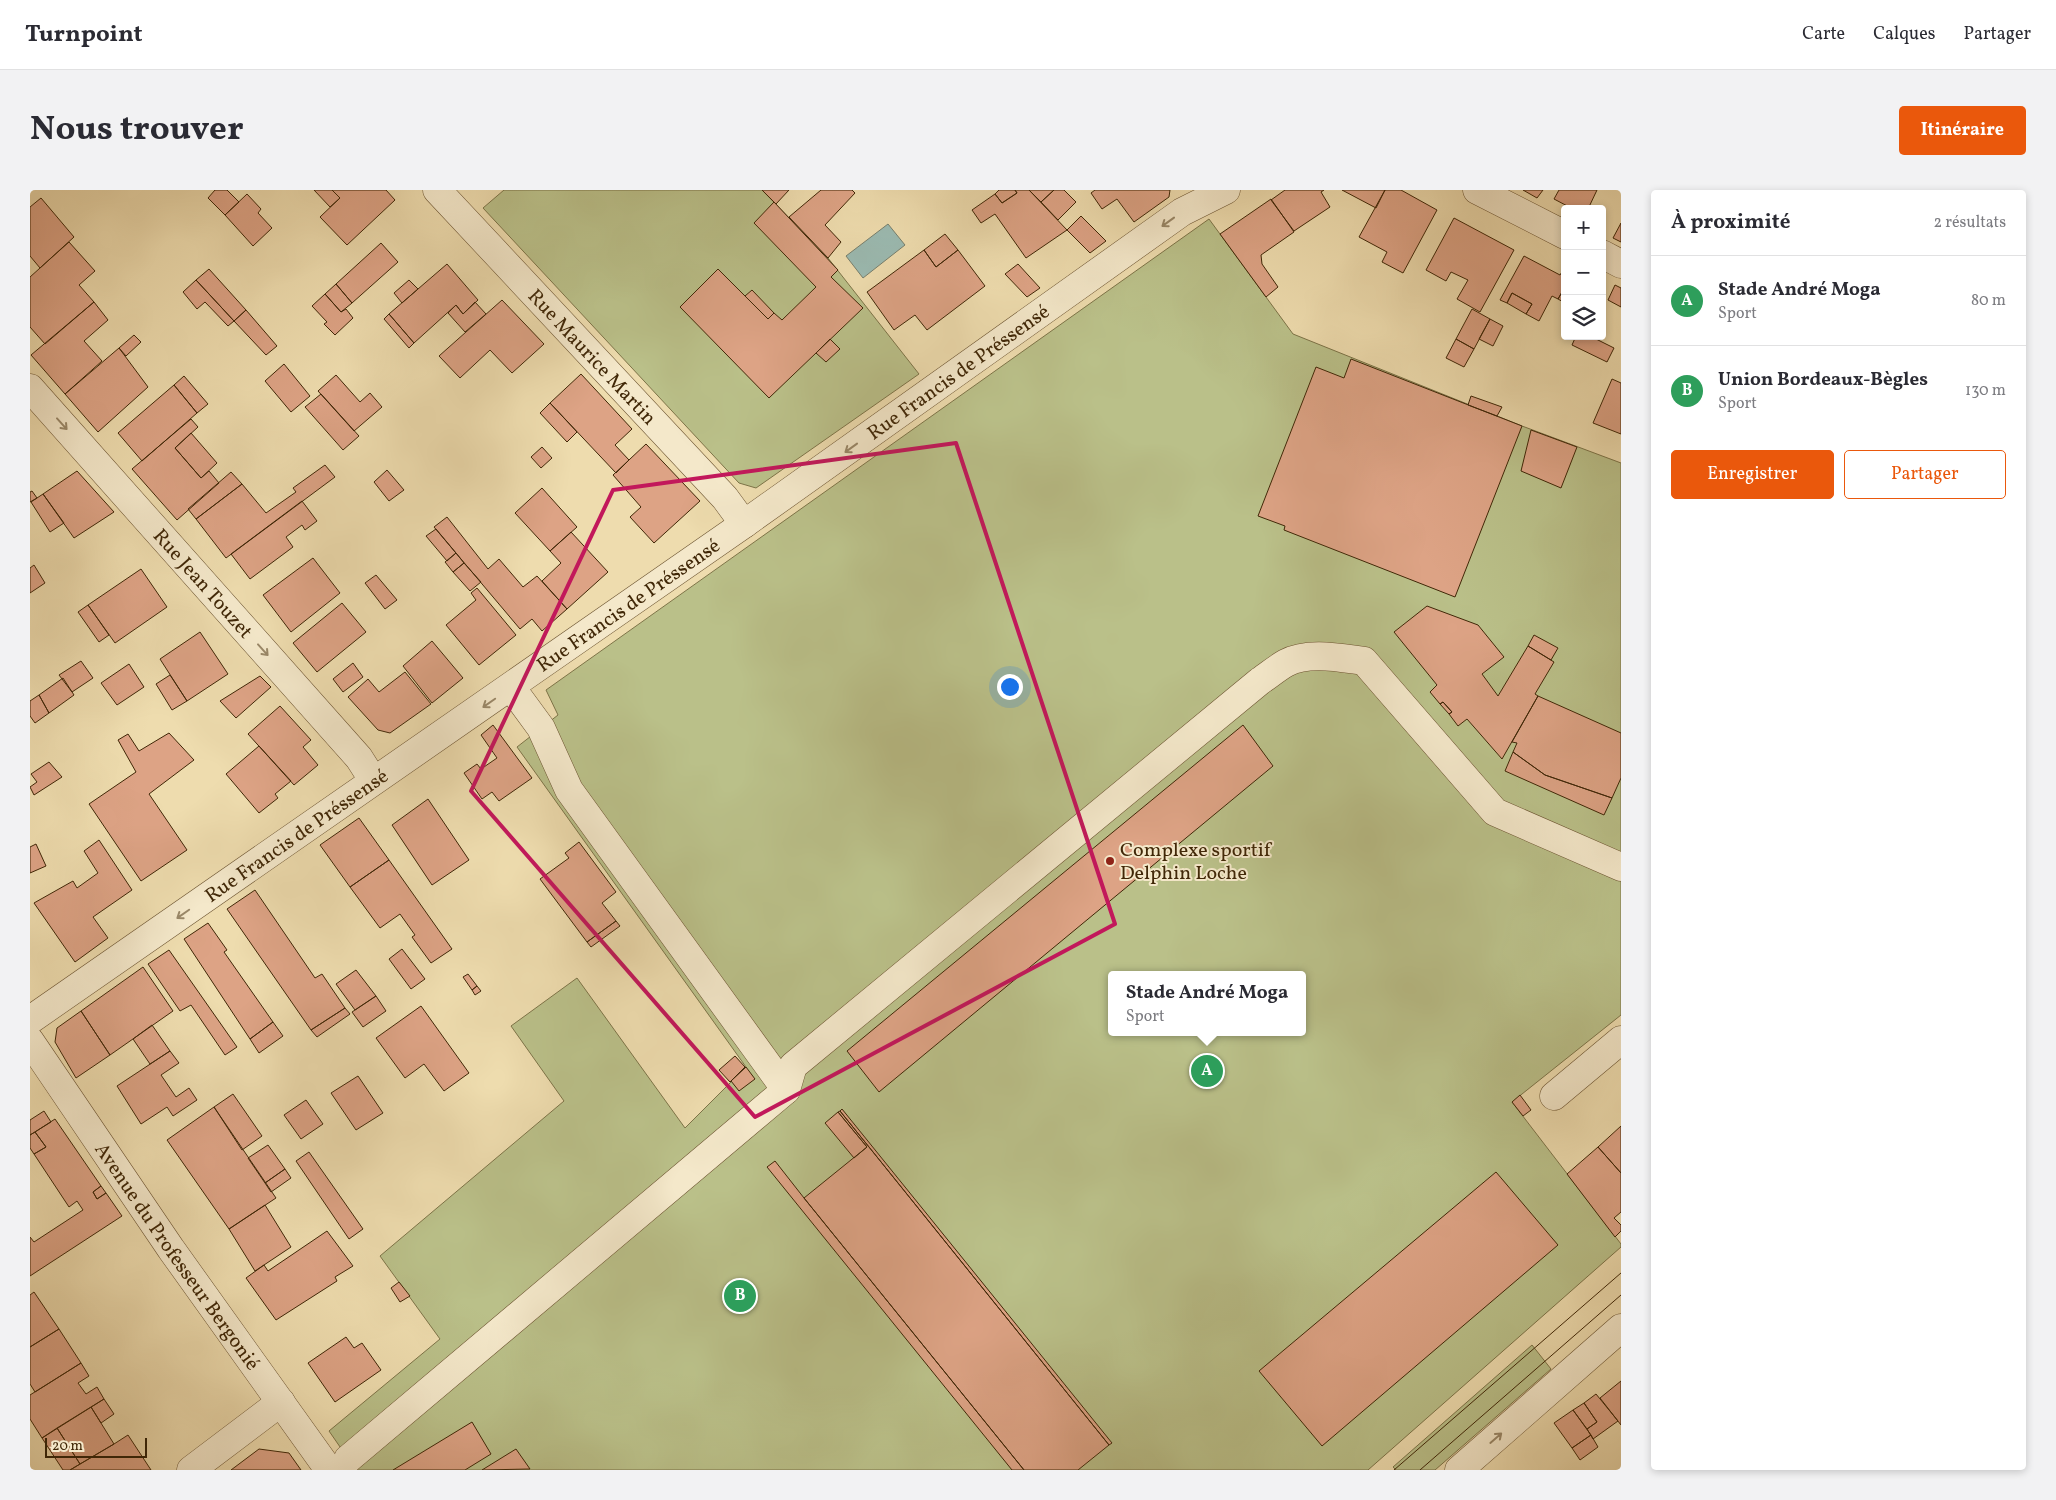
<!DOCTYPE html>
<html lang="fr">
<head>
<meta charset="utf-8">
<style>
  :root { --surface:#fff; --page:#f2f2f3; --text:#2b2b33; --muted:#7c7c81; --line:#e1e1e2; --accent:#ea580c }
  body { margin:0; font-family:Vollkorn,serif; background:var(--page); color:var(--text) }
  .controls { position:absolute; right:15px; top:15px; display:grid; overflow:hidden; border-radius:5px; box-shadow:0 2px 8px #0003 }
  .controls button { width:45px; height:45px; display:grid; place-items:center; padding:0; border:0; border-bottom:1px solid var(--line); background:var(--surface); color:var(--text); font:25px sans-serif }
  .scale { position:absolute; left:15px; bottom:12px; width:102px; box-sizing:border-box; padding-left:5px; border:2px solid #402707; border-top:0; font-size:14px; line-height:18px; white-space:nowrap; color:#402707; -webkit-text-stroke:4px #f4e8ca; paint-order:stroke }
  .you { position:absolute; left:979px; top:496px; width:18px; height:18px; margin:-12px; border:4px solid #fff; border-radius:50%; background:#1a73e8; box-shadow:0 0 0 8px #1a73e833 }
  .badge { display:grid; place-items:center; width:32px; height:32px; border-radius:50%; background:var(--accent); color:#fff; font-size:16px; font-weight:700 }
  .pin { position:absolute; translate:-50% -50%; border:2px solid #fff; box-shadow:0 1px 5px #0006 }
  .popup { position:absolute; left:1078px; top:781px; width:198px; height:65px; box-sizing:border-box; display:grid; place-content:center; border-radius:5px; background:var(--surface); filter:drop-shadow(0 1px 4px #0005); font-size:16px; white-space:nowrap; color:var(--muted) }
  .popup b { font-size:19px; color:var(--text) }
  .popup::after { content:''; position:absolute; left:50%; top:100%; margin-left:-10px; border:10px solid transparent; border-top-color:var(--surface) }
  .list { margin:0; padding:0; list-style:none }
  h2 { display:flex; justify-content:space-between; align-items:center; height:65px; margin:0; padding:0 20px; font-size:21px }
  h2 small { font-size:16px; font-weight:400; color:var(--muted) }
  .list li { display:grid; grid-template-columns:32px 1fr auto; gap:15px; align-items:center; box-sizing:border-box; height:90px; padding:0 20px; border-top:1px solid var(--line) }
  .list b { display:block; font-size:19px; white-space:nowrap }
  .list p { margin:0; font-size:16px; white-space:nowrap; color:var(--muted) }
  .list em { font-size:16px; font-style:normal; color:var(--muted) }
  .actions { display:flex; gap:10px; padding:15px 20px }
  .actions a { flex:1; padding:11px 0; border:1px solid var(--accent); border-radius:5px; text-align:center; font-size:18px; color:var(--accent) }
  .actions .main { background:var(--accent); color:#fff }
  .icon { flex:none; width:28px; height:28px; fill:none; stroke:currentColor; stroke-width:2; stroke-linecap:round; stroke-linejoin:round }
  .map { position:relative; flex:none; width:1591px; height:1280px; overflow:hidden; border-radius:5px }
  header { display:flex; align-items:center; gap:30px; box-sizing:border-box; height:70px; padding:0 25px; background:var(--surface); border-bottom:1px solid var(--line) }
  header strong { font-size:24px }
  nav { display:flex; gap:28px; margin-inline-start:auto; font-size:18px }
  .intro { display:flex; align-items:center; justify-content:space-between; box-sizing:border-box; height:120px; padding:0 30px }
  h1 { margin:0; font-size:35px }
  .button { padding:12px 22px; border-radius:5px; background:var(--accent); color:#fff; font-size:18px; font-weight:700 }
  main { display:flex; gap:30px; padding:0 30px }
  aside { flex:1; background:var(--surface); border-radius:5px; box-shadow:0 2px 8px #0003 }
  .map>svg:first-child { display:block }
  .green { fill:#bac089; stroke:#7d7448; fill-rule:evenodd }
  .water { fill:#9bbab1; stroke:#777f6d }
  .building { fill:#dda385; stroke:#402707 }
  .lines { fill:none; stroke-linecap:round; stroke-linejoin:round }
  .minor-casing { stroke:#6c5431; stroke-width:29 }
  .minor { stroke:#f4e8ca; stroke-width:28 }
  .tram { stroke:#402707; stroke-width:1 }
  .oneway { stroke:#9a8868 }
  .marked { fill:none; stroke:#c2185b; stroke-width:4; stroke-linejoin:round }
  .poi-dot { fill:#8f2418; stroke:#f4e8ca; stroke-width:2 }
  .labels { text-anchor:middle; stroke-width:4; stroke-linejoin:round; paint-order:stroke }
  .street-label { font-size:20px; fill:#402707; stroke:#f4e8ca }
  .poi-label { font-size:20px; fill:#402707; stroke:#f4e8ca; text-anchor:start }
</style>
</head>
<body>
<header>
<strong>Turnpoint</strong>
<nav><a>Carte</a><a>Calques</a><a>Partager</a></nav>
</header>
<div class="intro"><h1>Nous trouver</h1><a class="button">Itinéraire</a></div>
<main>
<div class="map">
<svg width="1591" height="1280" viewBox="0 0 1591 1280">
  <rect width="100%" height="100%" fill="#eedcae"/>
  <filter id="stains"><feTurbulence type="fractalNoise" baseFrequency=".004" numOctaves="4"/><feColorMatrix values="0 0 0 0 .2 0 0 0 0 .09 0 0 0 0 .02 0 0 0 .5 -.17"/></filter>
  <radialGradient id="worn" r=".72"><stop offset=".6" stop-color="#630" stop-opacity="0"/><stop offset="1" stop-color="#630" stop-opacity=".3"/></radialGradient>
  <!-- green -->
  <path class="green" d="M474 0H732L798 68 889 184 726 298 709 293 453 18Z
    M1179 29 1263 144 1492 236 1591 273V825L1482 912 1591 1054V1057L1338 1280H326L299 1241 410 1149 350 1066 534 911 481 836 547 788 655 938 716 877 487 557 528 525 516 500ZM1082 785H1272V842H1082Z
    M1502 1155 1521 1179 1405 1280H1366L1363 1277Z"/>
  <!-- water -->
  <path class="water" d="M858 34 875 55 833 88 816 66Z"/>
  <!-- building -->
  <path class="building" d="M185 0H197L209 12 195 25 178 8Z
    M284 0H302L310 8 300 17Z
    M302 0H356L365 10 317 55 290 27 310 8Z
    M732 0H759L746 14Z
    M791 0H822L825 3 795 35 811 52 798 68 759 27Z
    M969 0H985L987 3 972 13 965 4Z
    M985 0H999L1037 40 996 68 965 24 951 33 942 20 965 4 972 13 987 3Z
    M999 0H1024L1011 12Z
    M1024 0H1034L1046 12 1028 30 1011 12Z
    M1065 0H1140L1139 7 1104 32 1087 9 1072 19 1061 3Z
    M1255 0H1294L1291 2 1300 17 1264 41 1241 10Z
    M1312 0H1355L1346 18Z
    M1355 0H1371L1407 20 1373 83 1352 72 1357 62 1329 47Z
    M1493 0H1513L1507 8Z
    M1529 0H1567L1558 19H1543L1524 9Z
    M217 4 231 19 228 23 242 38 223 56 195 25Z
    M11 8 44 47 10 78 0 66V17Z
    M1241 9 1264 42 1231 65 1232 74 1248 97 1236 107 1190 44Z
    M744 12 808 80 801 87 833 118 739 208 650 117 688 79 738 129 744 123 752 130 786 97 724 33Z
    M1051 26 1076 51 1060 63 1037 40Z
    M1424 28 1484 60 1450 122 1427 109 1438 90 1421 82 1416 91 1396 80Z
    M1591 33V52L1583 48Z
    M915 44 928 60 906 77 894 60Z
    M39 52 65 81 49 95 64 112 15 154 0 137V87Z
    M351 53 368 72 322 113 306 94Z
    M894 60 906 77 928 60 955 96 897 140 885 125 864 140 837 102Z
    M1494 66 1530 85 1535 77V97L1528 109 1522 106 1509 131 1496 124 1502 114 1482 103 1477 113 1470 110Z
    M417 74 448 110 433 124 426 115 384 153 359 124Z
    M988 74 1010 98 997 107 975 84Z
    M179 79 216 120 204 131 166 90Z
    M166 90 204 131 198 136 175 112 167 119 153 102Z
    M379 90 388 99 372 113 364 103Z
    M306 94 322 113 311 122 295 104Z
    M1585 95 1591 98V117L1578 110Z
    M1535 97V113L1528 109Z
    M722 100 744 123 738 129 715 106Z
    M1482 103 1502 114 1496 124 1477 113Z
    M295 104 311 122 316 119 323 128 305 145 294 134 297 132 282 116Z
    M472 110 514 154 482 183 460 160 430 188 409 166Z
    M64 112 78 130 54 151 72 171 35 204 1 165Z
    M445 112 456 124 435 142 418 123 426 115 433 124Z
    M1442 119 1460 129 1444 159 1426 149Z
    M216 120 247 156 236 165 204 131Z
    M359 124 384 153 379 158 354 129Z
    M1460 129 1473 136 1463 156 1449 149Z
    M104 145 111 152 96 166 89 158Z
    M1546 146H1560L1584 158 1577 172 1542 155Z
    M800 149 810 159 796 172 786 163Z
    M1426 149 1444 159 1434 177 1416 168Z
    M89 158 118 197 68 242 35 204Z
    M1321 169 1492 236 1425 407 1254 340 1255 336 1228 326 1286 177 1314 188Z
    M254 174 280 206 261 222 235 191Z
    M551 184 602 239 585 255 599 270 586 283 520 213Z
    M306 185 330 212 340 203 352 217 324 241 288 201Z
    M154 186 178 214 167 223 144 195Z
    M1582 189 1591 193V244L1563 233Z
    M144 195 167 223 112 271 88 243Z
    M291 204 329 246 313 260 275 217Z
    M1441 206 1472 217 1467 226 1438 215Z
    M520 213 547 242 537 252 510 223Z
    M161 229 168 237 145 258 171 288 179 281 189 293 147 330 102 279Z
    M1501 240 1547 257 1531 298 1491 281Z
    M161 243 187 273 171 288 145 258Z
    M616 254 670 311 624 353 600 327 611 317 583 285Z
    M512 257 522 268 511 278 501 267Z
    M295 275 305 287 196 368 166 329 212 294 236 323 266 302 263 298Z
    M357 280 374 300 359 311 344 292Z
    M47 281 84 322 44 348 13 304Z
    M201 282 212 294 166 329 158 319Z
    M512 298 547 337 520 361 485 323Z
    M2 301 7 308 0 312V302Z
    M13 304 34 333 20 342 1 312Z
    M272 311 287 331 275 340 272 335 256 347 263 357 220 389 201 364Z
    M417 327 458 379 469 369 493 397 507 386 537 419 512 441 502 429 490 439 404 337Z
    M406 339 426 363 417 371 396 346Z
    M541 342 578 382 537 419 512 391 531 373 520 361Z
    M426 363 434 373 423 382 415 372Z
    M283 368 310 403 261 442 233 405Z
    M434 373 451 392 440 401 423 382Z
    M4 375 15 393 0 403V378Z
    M111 379 137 417 85 453 58 415Z
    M346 385 367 410 355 419 335 393Z
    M447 398 486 445 449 475 416 435 446 410 441 403Z
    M312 413 336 442 287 482 263 453Z
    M58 415 79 445 69 452 48 422Z
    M1397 416 1448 435 1474 467 1452 484 1468 506 1498 456 1524 472 1505 504 1508 506 1472 569 1437 529 1428 536 1419 524 1422 522 1413 512 1410 514 1400 502 1407 495 1364 442Z
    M170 442 198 484 157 511 130 469Z
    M1504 445 1528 458 1521 470 1498 456Z
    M402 451 433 488 402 513 373 476Z
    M51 471 63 488 42 502 29 485Z
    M323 473 333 487 313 502 303 489Z
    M99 474 114 497 87 515 71 493Z
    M375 482 401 514 360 543 348 540 318 507 338 489 349 502Z
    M140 485 157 511 142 520 126 494Z
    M230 486 241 497 206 528 190 511Z
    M33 488 44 505 19 523 9 505Z
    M9 505 19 523 5 533 0 526V511Z
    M1508 506 1591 543V588L1582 608 1515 585 1483 562 1487 553 1482 552Z
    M1413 512 1422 522 1419 524 1410 514Z
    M250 516 281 550 273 557 288 575 264 595 218 544Z
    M463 535 502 588 469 611 462 602 452 609 434 583 447 574 451 579 467 568 451 545Z
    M1213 535 1243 576 849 902 817 861Z
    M139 543 164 570 119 604 157 660 111 691 59 614 106 582 88 550 98 544 109 561Z
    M229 556 261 591 245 604 248 608 229 623 196 584Z
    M1483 562 1515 585 1582 608 1574 625 1475 581Z
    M19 572 32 587 4 605 0 597 7 592 1 584Z
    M398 609 439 670 402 695 362 635Z
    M329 628 359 670 320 697 290 655Z
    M69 650 102 700 63 727 78 748 45 772 4 713 43 691 47 698 68 683 54 661Z
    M549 652 586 702 572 713 586 731 557 752 510 689 539 668 535 663Z
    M6 654 16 676 0 683V657Z
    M359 670 422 759 401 773 382 747 385 745 370 724 350 738 320 697Z
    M225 700 285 788 292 784 315 818 281 840 197 719Z
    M586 731 590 736 561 757 557 752Z
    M178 733 197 760 194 762 243 832 220 849 154 749Z
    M372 759 395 789 381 799 359 769Z
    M139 760 207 857 195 865 161 815 150 821 118 774Z
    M113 777 143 821 80 865 51 821Z
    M326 780 346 806 325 820 306 794Z
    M438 784 447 796 442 800 433 787Z
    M447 796 451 801 445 805 442 800Z
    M346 806 356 821 333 837 322 822Z
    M391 816 439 883 414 901 394 874 375 888 346 848Z
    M315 818 320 824 287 847 281 840Z
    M51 821 80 865 46 888 25 852 27 838Z
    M243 832 253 846 229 863 220 849Z
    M122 835 140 861 120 874 103 849Z
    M140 861 149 873 131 885 146 907 159 898 167 910 143 926 137 917 111 934 87 896Z
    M705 866 715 877 700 892 689 880Z
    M716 877 725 889 709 901 701 891Z
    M328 886 353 923 326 940 301 903Z
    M203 904 232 946 212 960 184 917Z
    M1490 905 1501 920 1493 926 1482 912Z
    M276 910 293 934 271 949 254 925Z
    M184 917 246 1008 199 1039 137 950Z
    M812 919 1082 1253 1079 1255 810 921Z
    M14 921 21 932 0 945V930Z
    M810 921 1079 1255 1048 1280H994L774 1008 837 957 808 922Z
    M808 922 837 957 824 968 795 933Z
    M25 929 71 996 63 1002 67 1009 76 1003 92 1026 0 1086V1047L4 1052 53 1020 47 1011 39 1017 4 964 16 957 5 942Z
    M1591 936V983L1568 957Z
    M5 942 16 957 4 964 0 958V945Z
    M238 955 255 979 235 993 218 968Z
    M1568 957 1591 983V1022L1584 1028 1591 1035V1041L1585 1047 1537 984Z
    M279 962 333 1039 319 1049 266 971Z
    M745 971 774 1008 994 1280H982L737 977Z
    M255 979 261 988 241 1002 235 993Z
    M1466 982 1528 1055 1292 1256 1229 1181Z
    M71 996 76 1003 67 1009 63 1002Z
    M235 1015 261 1057 225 1081 199 1039Z
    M297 1041 323 1076 305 1087 307 1091 246 1130 216 1088 234 1075 238 1081Z
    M369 1092 380 1106 370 1112 361 1098Z
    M4 1102 29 1139 0 1157V1105Z
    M29 1139 51 1173 5 1202 0 1194V1157Z
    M316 1147 324 1158 332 1153 351 1180 305 1212 278 1173Z
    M51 1173 59 1186 48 1193 56 1204 67 1197 74 1209 12 1248 0 1229V1205Z
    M1591 1191V1235L1570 1208Z
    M1566 1204 1588 1231 1563 1249 1557 1239 1567 1232 1554 1213Z
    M74 1209 84 1224 71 1233 61 1217Z
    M1554 1213 1567 1232 1557 1239 1543 1220Z
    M61 1217 84 1254 50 1274 27 1238Z
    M1543 1220 1561 1245 1542 1258 1524 1233Z
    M442 1232 461 1264 435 1280H363Z
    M27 1238 50 1274 40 1280H33L12 1248Z
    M98 1245 121 1280H40L84 1254Z
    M1561 1245 1568 1257 1550 1270 1542 1258Z
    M229 1259 259 1263 271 1280H201Z
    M486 1259 500 1279 452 1280Z"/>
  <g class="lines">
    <!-- minor casing -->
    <g class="minor-casing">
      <g id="minor">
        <path id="s1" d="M407 0 695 308 714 334"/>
        <path d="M1447 0 1535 45"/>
        <path d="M1572 64 1591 74"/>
        <path id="s2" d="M0 198 329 568 343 590"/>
        <path id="s3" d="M0 830 714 334 1152 22 1196 0"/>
        <path id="s4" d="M0 851 141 1059 299 1280"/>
        <path d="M756 900 763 876 1230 491C1239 485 1247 478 1256 473 1278 461 1311 468 1334 471L1465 622 1591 677"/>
        <path d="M1524 906 1591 850"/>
        <path d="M318 1269 756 900 539 600 511 538 481 497"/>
        <path d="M161 1280 251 1212"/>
        <path d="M1429 1280 1591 1138"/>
      </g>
    </g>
    <!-- minor -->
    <use href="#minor" class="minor"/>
    <!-- tram -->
    <path class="tram" d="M1364 1280 1591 1083
      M1390 1280 1591 1105"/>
  </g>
  <!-- one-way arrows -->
  <defs><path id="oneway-shaft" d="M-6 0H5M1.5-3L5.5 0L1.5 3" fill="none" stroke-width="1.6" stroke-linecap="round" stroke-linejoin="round" transform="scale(1.25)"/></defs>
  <g class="oneway">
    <use href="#oneway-shaft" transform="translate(1138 32) rotate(144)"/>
    <use href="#oneway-shaft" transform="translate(32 234) rotate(48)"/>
    <use href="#oneway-shaft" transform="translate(821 258) rotate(144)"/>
    <use href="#oneway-shaft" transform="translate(233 460) rotate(48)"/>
    <use href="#oneway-shaft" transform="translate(459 513) rotate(145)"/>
    <use href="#oneway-shaft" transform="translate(153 724) rotate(145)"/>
    <use href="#oneway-shaft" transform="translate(1466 1248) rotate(-41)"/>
  </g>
  <!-- marked area -->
  <path class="marked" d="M926 253 1085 734 725 927 441 601 583 300Z"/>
  <!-- markers -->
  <circle class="poi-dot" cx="1080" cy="671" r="5"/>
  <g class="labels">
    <!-- street labels -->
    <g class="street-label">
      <text dy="7" stroke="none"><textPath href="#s1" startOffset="228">Rue Maurice Martin</textPath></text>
      <text dy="7" stroke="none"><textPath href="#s3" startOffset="1132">Rue Francis de Préssensé</textPath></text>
      <text dy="7" stroke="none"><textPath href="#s2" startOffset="261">Rue Jean Touzet</textPath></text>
      <text dy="7" stroke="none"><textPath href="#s3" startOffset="728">Rue Francis de Préssensé</textPath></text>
      <text dy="7" stroke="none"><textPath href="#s3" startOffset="324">Rue Francis de Préssensé</textPath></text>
      <text dy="7" stroke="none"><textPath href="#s4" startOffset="261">Avenue du Professeur Bergonié</textPath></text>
    </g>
    <!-- poi labels -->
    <g class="poi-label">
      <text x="1090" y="666">Complexe sportif<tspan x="1090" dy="23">Delphin Loche</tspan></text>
    </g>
  </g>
  <rect width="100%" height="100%" filter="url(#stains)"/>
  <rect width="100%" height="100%" fill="url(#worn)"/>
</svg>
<div class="controls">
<button>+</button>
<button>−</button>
<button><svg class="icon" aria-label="layers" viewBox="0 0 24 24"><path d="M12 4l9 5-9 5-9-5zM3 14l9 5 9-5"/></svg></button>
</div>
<div class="scale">20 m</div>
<div class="you"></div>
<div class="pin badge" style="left:1177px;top:881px;background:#2e9e5b">A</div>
<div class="popup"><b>Stade André Moga</b>Sport</div>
<div class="pin badge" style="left:710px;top:1106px;background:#2e9e5b">B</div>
</div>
<aside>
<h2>À proximité<small>2 résultats</small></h2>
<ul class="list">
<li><span class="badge" style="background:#2e9e5b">A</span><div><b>Stade André Moga</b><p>Sport</p></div><em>80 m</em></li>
<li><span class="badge" style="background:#2e9e5b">B</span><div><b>Union Bordeaux-Bègles</b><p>Sport</p></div><em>130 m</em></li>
</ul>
<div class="actions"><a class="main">Enregistrer</a><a>Partager</a></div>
</aside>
</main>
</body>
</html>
